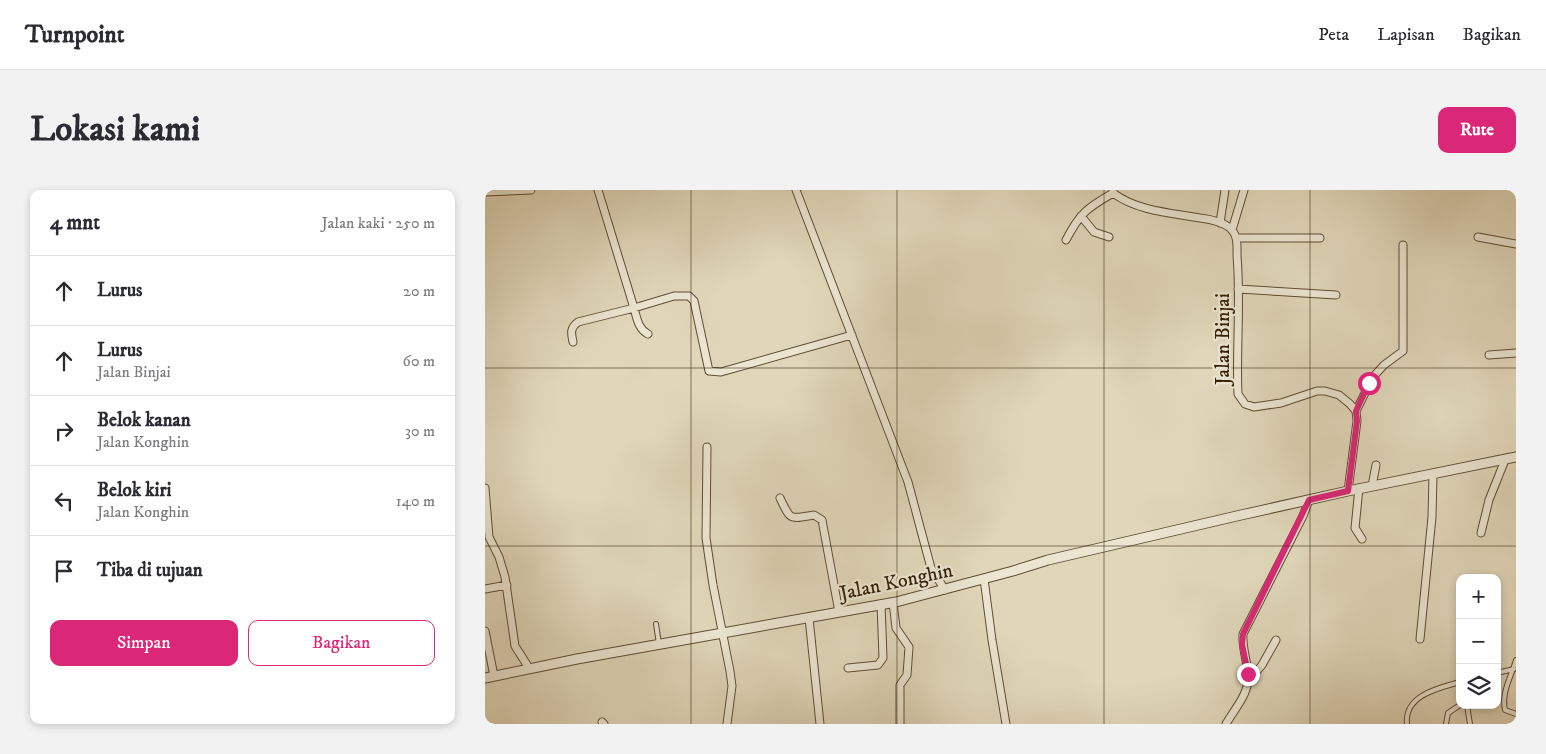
<!DOCTYPE html>
<html lang="id">
<head>
<meta charset="utf-8">
<style>
  :root { --surface:#fff; --page:#f2f2f3; --text:#2b2b33; --muted:#7c7c81; --line:#e1e1e2; --accent:#db2777 }
  body { margin:0; font-family:"IM FELL DW Pica",serif; background:var(--page); color:var(--text) }
  .controls { position:absolute; right:15px; bottom:15px; display:grid; overflow:hidden; border-radius:10px; box-shadow:0 2px 8px #0003 }
  .controls button { width:45px; height:45px; display:grid; place-items:center; padding:0; border:0; border-bottom:1px solid var(--line); background:var(--surface); color:var(--text); font:25px sans-serif }
  .stop { position:absolute; width:15px; height:15px; margin:-11px; border:4px solid #db2777; border-radius:50%; background:#fff }
  .stop.end { background:#db2777; border-color:#fff; box-shadow:0 1px 5px #0008 }
  .list { margin:0; padding:0; list-style:none }
  h2 { display:flex; justify-content:space-between; align-items:center; height:65px; margin:0; padding:0 20px; font-size:21px }
  h2 small { font-size:16px; font-weight:400; color:var(--muted) }
  .list li { display:grid; grid-template-columns:32px 1fr auto; gap:15px; align-items:center; box-sizing:border-box; height:70px; padding:0 20px; border-top:1px solid var(--line) }
  .list b { display:block; font-size:19px; white-space:nowrap }
  .list p { margin:0; font-size:16px; white-space:nowrap; color:var(--muted) }
  .list em { font-size:16px; font-style:normal; color:var(--muted) }
  .actions { display:flex; gap:10px; padding:15px 20px }
  .actions a { flex:1; padding:11px 0; border:1px solid var(--accent); border-radius:10px; text-align:center; font-size:18px; color:var(--accent) }
  .actions .main { background:var(--accent); color:#fff }
  .icon { flex:none; width:28px; height:28px; fill:none; stroke:currentColor; stroke-width:2; stroke-linecap:round; stroke-linejoin:round }
  .map { position:relative; flex:none; width:1031px; height:534px; overflow:hidden; border-radius:10px }
  header { display:flex; align-items:center; gap:30px; box-sizing:border-box; height:70px; padding:0 25px; background:var(--surface); border-bottom:1px solid var(--line) }
  header strong { font-size:24px }
  nav { display:flex; gap:28px; margin-inline-start:auto; font-size:18px }
  .intro { display:flex; align-items:center; justify-content:space-between; box-sizing:border-box; height:120px; padding:0 30px }
  h1 { margin:0; font-size:35px }
  .button { padding:12px 22px; border-radius:10px; background:var(--accent); color:#fff; font-size:18px; font-weight:700 }
  main { display:flex; gap:30px; padding:0 30px }
  aside { flex:1; background:var(--surface); border-radius:10px; box-shadow:0 2px 8px #0003 }
  .map>svg:first-child { display:block }
  .lines { fill:none; stroke-linecap:round; stroke-linejoin:round }
  .service-casing { stroke:#5f4d32; stroke-width:6 }
  .minor-casing { stroke:#5f4d32; stroke-width:9 }
  .tertiary-casing { stroke:#5f4d32; stroke-width:11 }
  .service { stroke:#ebe5d2; stroke-width:4 }
  .minor { stroke:#ebe5d2; stroke-width:7 }
  .tertiary { stroke:#ebe5d2; stroke-width:9 }
  .route { stroke:#db2777; stroke-width:6 }
  .grid { fill:none; stroke:#341f04; stroke-width:1; stroke-opacity:0.55 }
  .labels { text-anchor:middle; stroke-width:4.5; stroke-linejoin:round; paint-order:stroke }
  .street-label { font-size:20px; fill:#341f04; stroke:#ebe5d2 }
</style>
</head>
<body>
<header>
<strong>Turnpoint</strong>
<nav><a>Peta</a><a>Lapisan</a><a>Bagikan</a></nav>
</header>
<div class="intro"><h1>Lokasi kami</h1><a class="button">Rute</a></div>
<main>
<aside>
<h2>4 mnt<small>Jalan kaki · 250 m</small></h2>
<ul class="list">
<li><svg class="icon" aria-label="ahead" viewBox="0 0 24 24"><path d="M12 20V5M6 11l6-6 6 6"/></svg><div><b>Lurus</b></div><em>20 m</em></li>
<li><svg class="icon" aria-label="ahead" viewBox="0 0 24 24"><path d="M12 20V5M6 11l6-6 6 6"/></svg><div><b>Lurus</b><p>Jalan Binjai</p></div><em>60 m</em></li>
<li><svg class="icon" aria-label="right" viewBox="0 0 24 24"><path d="M7 20v-9h11M14 6l5 5-5 5"/></svg><div><b>Belok kanan</b><p>Jalan Konghin</p></div><em>30 m</em></li>
<li><svg class="icon" aria-label="left" viewBox="0 0 24 24"><path d="M17 20v-9H6M10 6l-5 5 5 5"/></svg><div><b>Belok kiri</b><p>Jalan Konghin</p></div><em>140 m</em></li>
<li><svg class="icon" aria-label="arrive" viewBox="0 0 24 24"><path d="M6 21V4h12l-3 4 3 4H6"/></svg><div><b>Tiba di tujuan</b></div></li>
</ul>
<div class="actions"><a class="main">Simpan</a><a>Bagikan</a></div>
</aside>
<div class="map">
<svg width="1031" height="534" viewBox="0 0 1031 534">
  <rect width="100%" height="100%" fill="#e0d7ba"/>
  <filter id="stains"><feTurbulence type="fractalNoise" baseFrequency=".004" numOctaves="4"/><feColorMatrix values="0 0 0 0 .2 0 0 0 0 .09 0 0 0 0 .02 0 0 0 .5 -.17"/></filter>
  <radialGradient id="worn" r=".72"><stop offset=".6" stop-color="#630" stop-opacity="0"/><stop offset="1" stop-color="#630" stop-opacity=".3"/></radialGradient>
  <g class="lines">
    <!-- service casing -->
    <g class="service-casing">
      <path id="service" d="M171 434 174 454
        M1031 470C1026 487 1016 503 1020 520L1031 524
        M1012 483 1029 479
        M982 515 985 534
        M922 534C919 505 954 498 975 492
        M961 534 963 523 975 515"/>
    </g>
    <!-- minor casing -->
    <g class="minor-casing">
      <path id="minor" d="M113 0 149 118 189 106H204L209 111 224 181 236 182 367 145
        M311 0 423 292 446 378 460 400
        M628 0V3C652 21 686 23 715 28 725 29 744 33 749 43 753 49 752 59 752 66 756 112 751 158 753 204L760 214 769 217 796 213 832 201H840L854 205 865 214 871 221 872 231 863 301
        M0 2 46 0
        M596 26 609 42 624 47
        M735 33 740 0
        M747 40 759 0
        M993 47 1031 54
        M751 48H835
        M581 50C595 23 602 18 628 3
        M753 99 851 105
        M88 152C86 143 85 138 93 132L149 118C152 128 153 139 163 144
        M1004 165 1031 163
        M871 221 888 187 899 175 918 161V55
        M222 257 221 348 228 395 245 481 247 496 242 534
        M887 296 891 275
        M0 298 4 347 14 367 20 387 30 456 44 478
        M874 298 870 338 877 349
        M295 308C306 331 304 329 329 325L337 330 354 422
        M996 343 1004 310 1020 270
        M499 389 507 450 521 534
        M0 399 22 395
        M408 412 411 438 424 457 422 485 415 495V534
        M324 428 335 534
        M0 441 9 486
        M935 449 947 327 948 284
        M363 478 393 475 398 468 396 414
        M763 492 777 475 791 450
        M117 532 119 534
        M741 534C750 518 765 503 763 484 762 470 757 458 758 444L818 326 824 310"/>
    </g>
    <!-- tertiary casing -->
    <g class="tertiary-casing">
      <path id="tertiary" d="M0 488 92 469 411 412 528 381 563 370 756 325 863 301 1031 267"/>
    </g>
    <!-- service -->
    <use href="#service" class="service"/>
    <!-- minor -->
    <use href="#minor" class="minor"/>
    <!-- tertiary -->
    <use href="#tertiary" class="tertiary"/>
  </g>
  <g class="lines">
    <!-- route -->
    <path class="route" d="M763 484 757 454 758 444 824 310 863 301 872 231 871 221 884 193"/>
  </g>
  <!-- grid -->
  <path class="grid" d="M206 0V534M412 0V534M619 0V534M825 0V534M0 178H1031M0 356H1031"/>
  <g class="labels">
    <!-- street labels -->
    <g class="street-label">
      <text transform="translate(737 149) rotate(-90)" y="7">Jalan Binjai</text>
      <text transform="translate(411 391) rotate(-12)" y="7">Jalan Konghin</text>
    </g>
  </g>
  <rect width="100%" height="100%" filter="url(#stains)"/>
  <rect width="100%" height="100%" fill="url(#worn)"/>
</svg>
<div class="controls">
<button>+</button>
<button>−</button>
<button><svg class="icon" aria-label="layers" viewBox="0 0 24 24"><path d="M12 4l9 5-9 5-9-5zM3 14l9 5 9-5"/></svg></button>
</div>
<div class="stop" style="left:884px;top:193px"></div>
<div class="stop end" style="left:763px;top:484px"></div>
</div>
</main>
</body>
</html>
